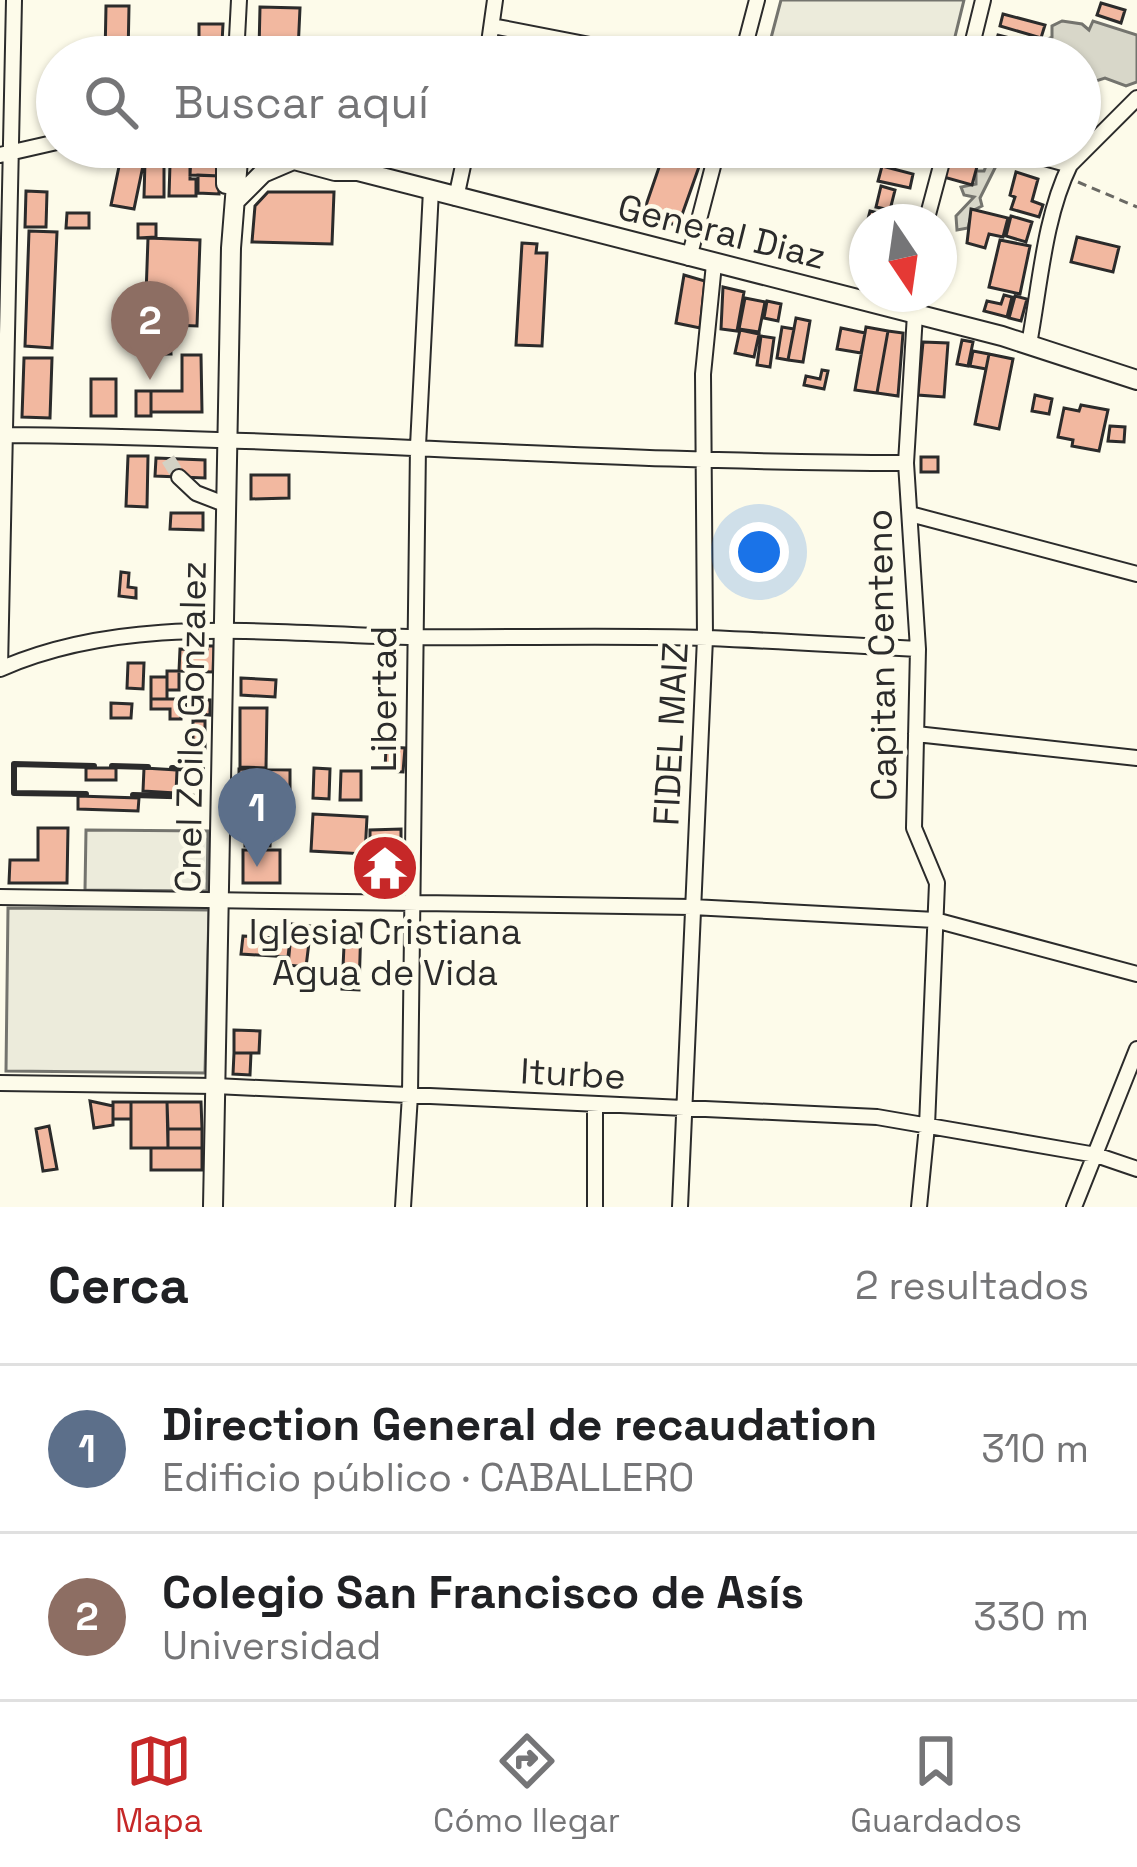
<!DOCTYPE html>
<html lang="es">
<head>
<meta charset="utf-8">
<style>
  :root { --surface:#fff; --page:#f2f2f2; --text:#202124; --muted:#757577; --line:#e0e0e0; --accent:#c62828 }
  body { margin:0; font-family:"Space Grotesk",sans-serif; background:var(--page); color:var(--text) }
  .compass { position:absolute; left:849px; top:204px; width:108px; height:108px; border-radius:50%; background:var(--surface); box-shadow:0 3px 9px #0004; rotate:167deg }
  .you { position:absolute; left:759px; top:552px; width:42px; height:42px; margin:-30px; border:9px solid #fff; border-radius:50%; background:#1a73e8; box-shadow:0 0 0 18px #1a73e833 }
  .badge { display:grid; place-items:center; width:78px; height:78px; border-radius:50%; background:var(--accent); color:#fff; font-size:39px; font-weight:700 }
  .pin { position:absolute; translate:-50% -99px; filter:drop-shadow(0 3px 6px #0008) }
  .pin::after { content:''; position:absolute; top:63px; width:42px; height:36px; background:inherit; clip-path:polygon(0 0,100% 0,50% 100%) }
  .list { margin:0; padding:0; list-style:none }
  h2 { display:flex; justify-content:space-between; align-items:center; height:156px; margin:0; padding:0 48px; font-size:51px }
  h2 small { font-size:39px; font-weight:400; color:var(--muted) }
  .list li { display:grid; grid-template-columns:78px 1fr auto; gap:36px; align-items:center; box-sizing:border-box; height:168px; padding:0 48px; border-top:3px solid var(--line) }
  .list b { display:block; font-size:45px; white-space:nowrap }
  .list p { margin:0; font-size:39px; white-space:nowrap; color:var(--muted) }
  .list em { font-size:39px; font-style:normal; color:var(--muted) }
  .icon { flex:none; width:66px; height:66px; fill:none; stroke:currentColor; stroke-width:2; stroke-linecap:round; stroke-linejoin:round }
  .map { position:relative; flex:none; width:1137px; height:1207px; overflow:hidden }
  .search { position:absolute; background:var(--surface); box-shadow:0 3px 9px #0004; left:36px; right:36px; top:36px; height:132px; display:flex; align-items:center; gap:30px; box-sizing:border-box; padding:0 42px; border-radius:66px; color:var(--muted); font-size:45px }
  .sheet { height:492px; background:var(--surface) }
  nav { display:flex; justify-content:space-around; align-items:center; box-sizing:border-box; height:168px; border-top:3px solid var(--line); background:var(--surface); font-size:33px; color:var(--muted) }
  nav a { display:grid; justify-items:center; gap:6px }
  nav .on { color:var(--accent) }
  .map>svg:first-child { display:block }
  .green { fill:#ecebdb; stroke:#74746e; stroke-width:3 }
  .water { fill:#d8d7c9; stroke:#74746e; stroke-width:3 }
  .building { fill:#f2b8a0; stroke:#2b2b2b; stroke-width:3 }
  .lines { fill:none; stroke-linecap:round; stroke-linejoin:round }
  .minor-tunnel { stroke:#d3d1c4; stroke-width:14; stroke-dasharray:14 7; stroke-linecap:butt }
  .minor-casing { stroke:#2b2b2b; stroke-width:18 }
  .major-casing { stroke:#2b2b2b; stroke-width:22 }
  .path { stroke:#6a6964; stroke-width:3; stroke-dasharray:9 6; stroke-linecap:butt }
  .minor { stroke:#fdfbea; stroke-width:14 }
  .major { stroke:#fdfbea; stroke-width:18 }
  .wall { stroke:#2b2b2b; stroke-width:6 }
  .labels { text-anchor:middle; stroke-width:9; stroke-linejoin:round; paint-order:stroke }
  .street-label { font-size:36px; fill:#2b2b2b; stroke:#fdfbea }
  .poi-label { font-size:36px; fill:#2b2b2b; stroke:#fdfbea }
</style>
</head>
<body>
<div class="map">
<svg width="1137" height="1207" viewBox="0 0 1137 1207">
  <rect width="100%" height="100%" fill="#fdfbea"/>
  <!-- green -->
  <path class="green" d="M781 0H964L950 57H766Z
    M86 830 208 831 207 891 85 890Z
    M8 908 209 910 205 1073 6 1071Z"/>
  <!-- water -->
  <path class="water" d="M1062 21 1082 24 1089 30 1093 21 1137 35V82L1126 86 1105 78 1080 86V57H1025L1026 45 1034 38 1044 41 1052 37V26Z
    M988 161 996 166 980 198 982 206 972 211 968 228 957 230 956 216 974 197 964 195 961 187 976 184V171H984Z"/>
  <!-- building -->
  <path class="building" d="M1101 3 1125 10 1121 23 1097 15Z
    M106 6H129L128 57H105Z
    M260 7 300 8 298 51 259 50Z
    M1003 14 1045 25 1041 38 1000 26Z
    M199 24H223L222 43 199 42Z
    M998 35 1030 43 1027 57 993 52Z
    M123 147 163 151 162 161 121 157Z
    M403 147H440L439 162 402 155Z
    M666 147H706L678 226 643 214Z
    M946 154 978 163 972 185 940 176Z
    M191 156 220 163 219 176 190 175Z
    M121 157 144 161 134 209 111 205Z
    M145 161H164V197H144Z
    M170 164H190V179H196V196H169Z
    M882 166 913 174 910 188 878 181Z
    M1016 172 1038 179 1032 201 1043 205 1039 217 1011 209 1015 197 1010 195Z
    M198 175 219 176V194L198 193Z
    M881 186 895 190 890 210 876 207Z
    M26 191 47 192 46 227H25Z
    M268 192H334L332 244 252 242 255 206Z
    M971 209 1008 218 1003 237 989 234 985 248 967 243Z
    M870 211 906 220 905 222H867V240L863 239Z
    M67 213H89V228H66Z
    M1011 216 1032 222 1026 242 1006 236Z
    M138 224H156V237L138 238Z
    M29 231 57 232 52 348 25 346Z
    M1077 237 1119 247 1113 272 1071 262Z
    M148 238 200 240 197 326 145 324Z
    M1000 240 1030 246 1020 294 989 287Z
    M522 243 537 244 536 253H547L542 346 516 345Z
    M684 275 705 281 700 328 676 323Z
    M723 287 744 292 737 331 721 329Z
    M1004 295 1012 297 1007 317 984 311 987 301 1001 304Z
    M1015 296 1027 299 1021 321 1009 318Z
    M745 298 765 302 759 332 739 329Z
    M767 301 781 304 778 321 764 318Z
    M796 318 810 321 803 362 788 360Z
    M782 327 794 329 788 360 777 358Z
    M866 327 888 331 877 393 855 390Z
    M841 328 865 333 861 353 837 349Z
    M740 330 759 334 754 357 735 353Z
    M888 331 903 333 898 396 877 393Z
    M761 336 774 338 770 367 757 365Z
    M170 339 171 354H148V340Z
    M962 340 973 342 968 366 957 364Z
    M923 342 948 343 944 397 918 395Z
    M973 351 989 354 986 369 970 366Z
    M989 354 1013 359 999 429 975 424Z
    M182 355H201L202 412H151V391H182Z
    M24 358H52L50 418 22 417Z
    M822 370 828 371 824 389 804 385 806 376 820 379Z
    M91 379H116V416H91Z
    M136 391H151V416H136Z
    M1035 395 1052 399 1049 414 1032 411Z
    M1081 405 1108 410 1099 451 1072 446 1073 440 1058 437 1064 408 1079 411Z
    M1110 426 1125 427 1124 442 1108 441Z
    M128 456H148L147 507 126 506Z
    M921 457H938V472H921Z
    M156 458 205 460V478L155 476Z
    M251 475H289V498L251 499Z
    M171 513H203V530L170 529Z
    M121 572 129 573 128 587 136 588V598L119 596Z
    M207 646H214L213 672 179 671 180 649 207 650Z
    M128 663H144L143 689 127 688Z
    M167 671H179V690H167Z
    M151 677H167V699H151Z
    M241 678 276 680 275 697 241 695Z
    M151 699H181V719H170V709H151Z
    M187 699 210 700V715L186 713Z
    M111 703 132 704 131 718H111Z
    M240 708H267L266 768 240 767Z
    M193 721H205V749H193Z
    M386 747 405 748 403 772 385 771Z
    M86 768H116V780H86Z
    M144 768 177 770 176 793 143 791Z
    M314 768 330 769 329 799 313 798Z
    M239 769 290 770V801L239 800Z
    M341 771H361V800H340Z
    M78 796 139 798 138 811 78 809Z
    M313 814 367 817 365 854 311 851Z
    M245 824 271 825 270 846H245Z
    M38 828H68L67 883H9L10 860H38Z
    M401 829V886L370 887V830Z
    M243 850H280V883H243Z
    M292 924 311 926 306 967 288 965Z
    M345 924H361L359 990 342 989Z
    M243 936 290 939 288 957 241 954Z
    M234 1030 260 1031 259 1053H234Z
    M234 1053H251L250 1075 233 1074Z
    M90 1101 113 1106V1125L94 1128Z
    M113 1102H131V1119H113Z
    M131 1102H167L168 1148H131Z
    M167 1102H201L202 1129H168Z
    M49 1126 57 1169 43 1171 36 1129Z
    M168 1129H202V1148H168Z
    M151 1148H202V1170H151Z"/>
  <g class="lines">
    <!-- minor-tunnel -->
    <path class="minor-tunnel" d="M168 459 179 477"/>
    <!-- minor casing -->
    <g class="minor-casing">
      <path id="minor" d="M492 26 652 57
        M236 57 239 0
        M487 57 495 0
        M742 57 757 0
        M969 57 983 0
        M1004 147 1070 165
        M0 155 57 142
        M456 198 467 147
        M926 222 946 147
        M689 258 718 147
        M915 314 906 463 918 649 914 828 937 883 927 1126 919 1207
        M1029 344C1040 286 1044 218 1070 165L1137 98
        M0 435C302 437 604 463 906 463
        M179 477 196 493 227 505
        M910 514 1137 574
        M0 668 14 0
        M0 669C130 612 278 635 416 637 513 638 611 635 708 638 778 641 848 645 918 649
        M916 734 1137 758
        M0 897 692 907 935 920 1137 974
        M0 1083 215 1086 877 1117 1096 1155 1137 1169
        M403 1207 410 1095 418 446 431 190
        M595 1207V1104
        M680 1207 705 638 703 374 714 264
        M1074 1207 1137 1049"/>
    </g>
    <!-- major casing -->
    <g class="major-casing">
      <path id="major" d="M246 147 335 171H358L1002 336 1137 380
        M297 147 343 163
        M226 184V147
        M236 200 263 173 291 161
        M213 1207 231 248 239 147"/>
    </g>
    <!-- path -->
    <path class="path" d="M1078 182 1137 207"/>
    <!-- minor -->
    <use href="#minor" class="minor"/>
    <!-- major -->
    <use href="#major" class="major"/>
    <!-- wall -->
    <path class="wall" d="M112 766 148 767
      M172 768 202 769
      M86 794 14 793V764L94 766
      M133 795 202 797"/>
  </g>
  <!-- icons -->
  <defs>
    <g id="temple-disc" transform="scale(3.45)"><circle r="9.5" fill="#c62828" stroke="#fdfbea"/><path d="M0-6L5-2H3V0L6.5 2.5H4V6H1.5V3h-3V6H-4V2.5H-6.5L-3 0V-2H-5Z" fill="#fff"/></g>
  </defs>
  <g fill-rule="evenodd">
    <use href="#temple-disc" x="385" y="868"/>
  </g>
  <g class="labels">
    <!-- street labels -->
    <g class="street-label">
      <text transform="translate(722 231) rotate(14)" y="13">General Diaz</text>
      <text transform="translate(881 655) rotate(-91)" y="13">Capitan Centeno</text>
      <text transform="translate(383 699) rotate(-90)" y="13">Libertad</text>
      <text transform="translate(190 727) rotate(-89)" y="13">Cnel Zoilo Gonzalez</text>
      <text transform="translate(670 734) rotate(-87)" y="13">FIDEL MAIZ</text>
      <text transform="translate(573 1073) rotate(3)" y="13">Iturbe</text>
    </g>
    <!-- poi labels -->
    <g class="poi-label">
      <text x="385" y="944">Iglesia Cristiana<tspan x="385" dy="41">Agua de Vida</tspan></text>
    </g>
  </g>
</svg>
<svg class="compass" viewBox="-18 -18 36 36"><path d="M0-13l5 13h-10z" fill="#e53935"/><path d="M0 13l5-13h-10z" fill="#757577"/></svg>
<div class="you"></div>
<div class="pin badge" style="left:257px;top:867px;background:#5c6f8a">1</div>
<div class="pin badge" style="left:150px;top:380px;background:#8d6e63">2</div>
<div class="search"><svg class="icon" aria-label="search" viewBox="0 0 24 24"><circle cx="10" cy="10" r="6"/><path d="M15 15l6 6"/></svg>Buscar aquí</div>
</div>
<section class="sheet">
<h2>Cerca<small>2 resultados</small></h2>
<ul class="list">
<li><span class="badge" style="background:#5c6f8a">1</span><div><b>Direction General de recaudation</b><p>Edificio público · CABALLERO</p></div><em>310 m</em></li>
<li><span class="badge" style="background:#8d6e63">2</span><div><b>Colegio San Francisco de Asís</b><p>Universidad</p></div><em>330 m</em></li>
</ul>
</section>
<nav>
<a class="on"><svg class="icon" aria-label="map" viewBox="0 0 24 24"><path d="M3 6l6-2 6 2 6-2v14l-6 2-6-2-6 2zM9 4v14M15 6v14"/></svg>Mapa</a>
<a><svg class="icon" aria-label="directions" viewBox="0 0 24 24"><path d="M12 3l9 9-9 9-9-9zM9 14v-3h6M13 9l2 2-2 2"/></svg>Cómo llegar</a>
<a><svg class="icon" aria-label="saved" viewBox="0 0 24 24"><path d="M7 4h10v16l-5-4-5 4z"/></svg>Guardados</a>
</nav>
</body>
</html>
